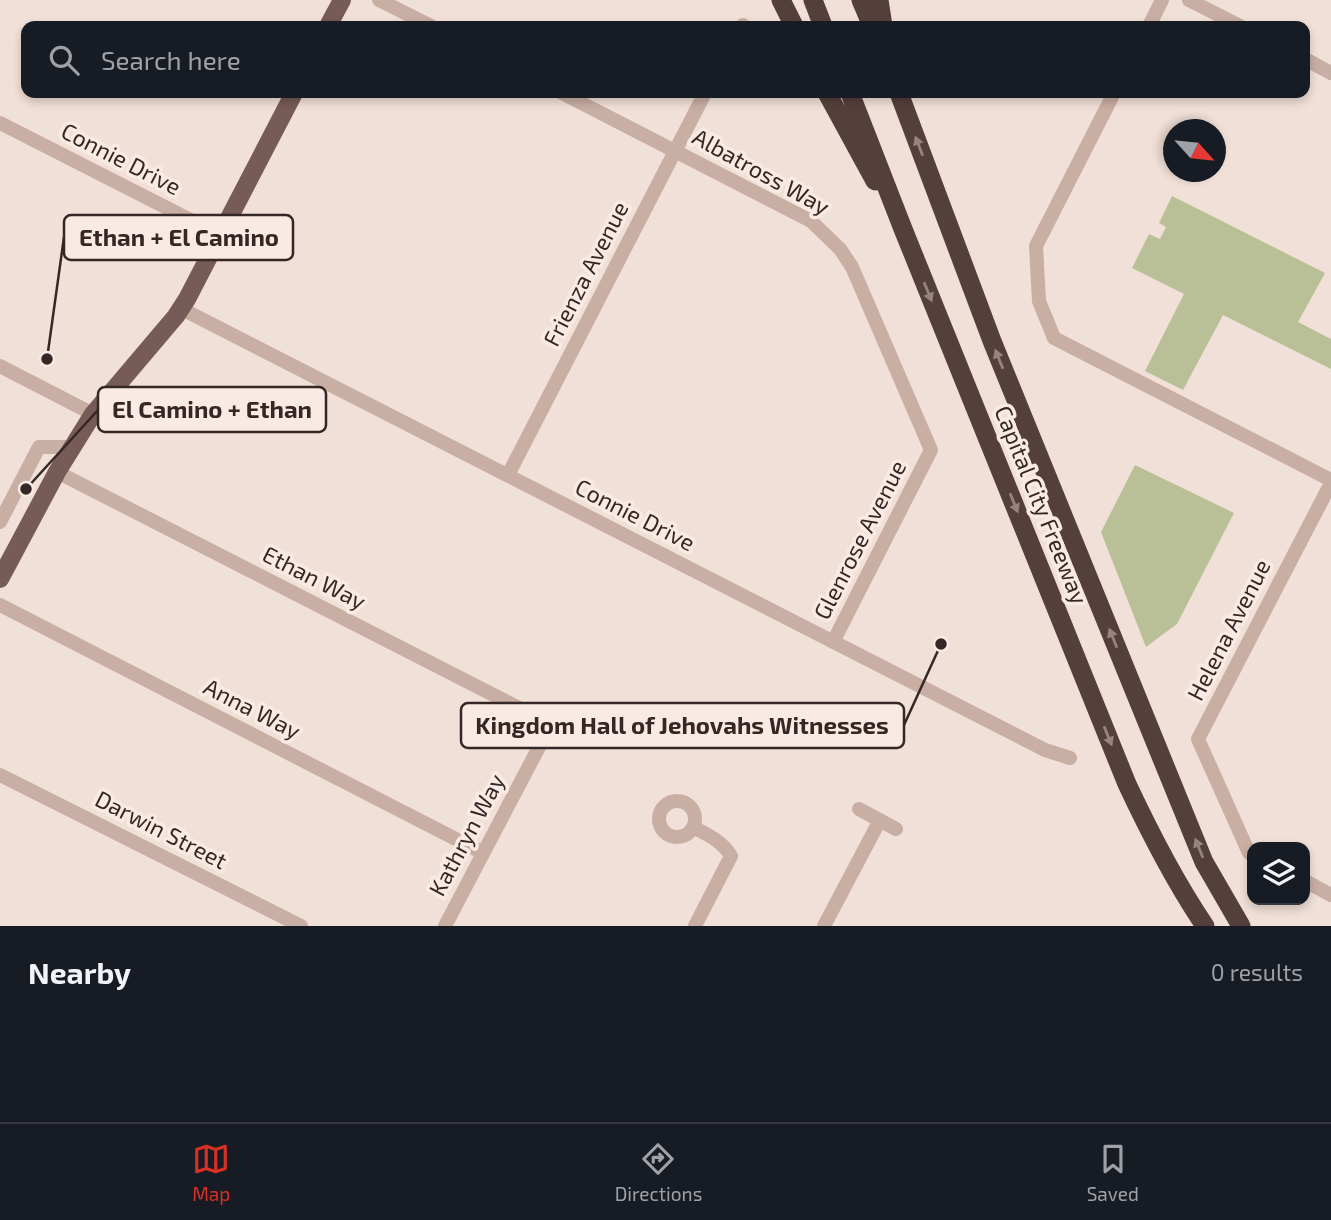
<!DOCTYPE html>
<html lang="en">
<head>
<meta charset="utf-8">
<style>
  :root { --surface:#171b24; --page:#20242c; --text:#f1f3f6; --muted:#9ea1a6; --line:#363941; --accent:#d93025 }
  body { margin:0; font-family:"Exo 2",sans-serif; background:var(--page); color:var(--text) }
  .controls { position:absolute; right:21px; bottom:21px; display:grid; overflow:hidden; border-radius:14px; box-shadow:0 4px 10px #0003 }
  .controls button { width:63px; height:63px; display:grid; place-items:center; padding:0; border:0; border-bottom:2px solid var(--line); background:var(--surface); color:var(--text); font:35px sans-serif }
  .compass { position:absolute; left:1163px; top:119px; width:63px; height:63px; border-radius:50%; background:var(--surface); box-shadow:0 4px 10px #0003; rotate:117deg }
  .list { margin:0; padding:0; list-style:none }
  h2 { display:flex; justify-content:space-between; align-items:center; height:91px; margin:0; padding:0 28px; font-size:30px }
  h2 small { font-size:23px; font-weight:400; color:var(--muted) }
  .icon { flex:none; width:38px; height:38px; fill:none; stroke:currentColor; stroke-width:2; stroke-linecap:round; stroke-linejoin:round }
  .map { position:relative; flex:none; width:1331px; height:926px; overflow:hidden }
  .search { position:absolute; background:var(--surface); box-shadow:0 4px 10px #0003; left:21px; right:21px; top:21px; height:77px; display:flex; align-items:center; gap:18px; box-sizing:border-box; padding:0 24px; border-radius:14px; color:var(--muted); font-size:26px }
  .sheet { height:196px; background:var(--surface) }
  nav { display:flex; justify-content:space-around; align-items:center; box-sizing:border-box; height:98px; border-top:2px solid var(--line); background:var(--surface); font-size:19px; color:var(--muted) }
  nav a { display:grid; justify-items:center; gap:4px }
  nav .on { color:var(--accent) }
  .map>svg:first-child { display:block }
  .green { fill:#b9c098 }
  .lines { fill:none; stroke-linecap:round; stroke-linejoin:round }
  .minor { stroke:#c9aea4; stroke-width:14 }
  .major { stroke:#765b56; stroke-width:18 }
  .highway { stroke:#553f3c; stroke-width:19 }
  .oneway { fill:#97847f }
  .labels { text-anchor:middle; stroke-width:7; stroke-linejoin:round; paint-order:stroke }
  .street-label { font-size:23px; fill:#342725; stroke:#f9ebe3 }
  .leader { fill:none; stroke:#342725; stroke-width:2.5 }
  .callout-dot { fill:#342725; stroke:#f9ebe3; stroke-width:2.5 }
  .callout { fill:#f9ebe3; stroke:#342725; stroke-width:2.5 }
  .callout-label { font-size:24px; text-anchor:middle; font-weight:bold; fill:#342725 }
</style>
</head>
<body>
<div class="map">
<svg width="1331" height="926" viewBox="0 0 1331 926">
  <rect width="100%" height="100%" fill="#f1e0d7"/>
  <!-- green -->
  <path class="green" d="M1172 196 1325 273 1298 322 1331 339V369L1223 315 1183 390 1145 371 1184 294 1132 268 1149 234 1160 239 1166 227 1159 223Z
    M1135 465 1234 513 1177 624 1146 647 1101 532Z"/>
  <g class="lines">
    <!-- minor -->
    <path class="minor" d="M379 0 431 26
      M1189 0 1240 26
      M742 26 743 25
      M1149 26 1162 0
      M1305 59 1331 73
      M562 93 811 221 840 249 852 267 931 450 833 642
      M1114 93 1036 246 1039 301 1054 338 1331 480
      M0 123 220 235
      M182 309 1045 750 1070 758
      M0 366 93 414
      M57 472 529 713 549 728 445 926
      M508 475 705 93
      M0 522 39 447H72
      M0 605 483 853
      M0 775 301 926
      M659 819a18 18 0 1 1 36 0a18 18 0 1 1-36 0Z
      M859 809 896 829
      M693 827C708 835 722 841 731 856L695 926
      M1252 855 1249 853 1198 739 1331 483
      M1305 881 1331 895
      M824 926 880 820"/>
    <!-- major -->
    <path class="major" d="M328 26 342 0
      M0 579 57 472 93 414 176 316 187 299 294 93"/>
    <!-- highway -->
    <path class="highway" d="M781 0 794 26
      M813 0 823 26
      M861 0 872 26
      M879 0 883 26
      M827 93 875 181
      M850 93 903 229 1127 784C1150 833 1175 882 1205 926
      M899 93 992 341 1204 862 1241 926"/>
  </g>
  <!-- one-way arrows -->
  <defs><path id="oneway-solid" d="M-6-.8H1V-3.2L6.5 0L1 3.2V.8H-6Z" transform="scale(1.75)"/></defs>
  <g class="oneway">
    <use href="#oneway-solid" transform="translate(919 146) rotate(-111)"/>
    <use href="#oneway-solid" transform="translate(928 292) rotate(68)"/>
    <use href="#oneway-solid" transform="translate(999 359) rotate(-112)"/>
    <use href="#oneway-solid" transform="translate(1014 503) rotate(68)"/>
    <use href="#oneway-solid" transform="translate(1113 638) rotate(-112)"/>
    <use href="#oneway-solid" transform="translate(1108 736) rotate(68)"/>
    <use href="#oneway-solid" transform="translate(1199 848) rotate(-112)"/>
  </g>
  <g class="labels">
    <!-- street labels -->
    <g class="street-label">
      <text transform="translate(121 159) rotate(27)" y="8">Connie Drive</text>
      <text transform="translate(761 172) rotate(29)" y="8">Albatross Way</text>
      <text transform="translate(586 274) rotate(-63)" y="8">Frienza Avenue</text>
      <text transform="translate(1041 505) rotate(68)" y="8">Capital City Freeway</text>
      <text transform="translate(635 515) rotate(27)" y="8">Connie Drive</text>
      <text transform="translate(860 540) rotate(-63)" y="8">Glenrose Avenue</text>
      <text transform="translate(314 578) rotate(27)" y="8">Ethan Way</text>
      <text transform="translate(1229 630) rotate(-63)" y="8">Helena Avenue</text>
      <text transform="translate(252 709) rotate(27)" y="8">Anna Way</text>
      <text transform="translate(161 830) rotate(27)" y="8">Darwin Street</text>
      <text transform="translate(467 835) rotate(-62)" y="8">Kathryn Way</text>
    </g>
  </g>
  <!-- callouts -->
  <path class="leader" d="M47 359L64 237M26 489L98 410M941 644L904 725"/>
  <g class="callout-dot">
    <circle cx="47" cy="359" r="7"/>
    <circle cx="26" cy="489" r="7"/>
    <circle cx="941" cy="644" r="7"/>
  </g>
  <g class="callout">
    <rect x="64" y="215" width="229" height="45" rx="7"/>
    <rect x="98" y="387" width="228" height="45" rx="7"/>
    <rect x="461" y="703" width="443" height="45" rx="7"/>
  </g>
  <g class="callout-label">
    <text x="179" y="246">Ethan + El Camino</text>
    <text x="212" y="418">El Camino + Ethan</text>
    <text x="682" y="734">Kingdom Hall of Jehovahs Witnesses</text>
  </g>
</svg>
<div class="controls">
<button><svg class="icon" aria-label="layers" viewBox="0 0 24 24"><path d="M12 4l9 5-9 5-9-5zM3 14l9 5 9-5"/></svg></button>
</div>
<svg class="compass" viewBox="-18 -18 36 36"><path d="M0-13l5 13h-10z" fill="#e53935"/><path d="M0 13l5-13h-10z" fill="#9ea1a6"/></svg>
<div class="search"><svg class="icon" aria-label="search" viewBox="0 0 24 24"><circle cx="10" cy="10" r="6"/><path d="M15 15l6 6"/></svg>Search here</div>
</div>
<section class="sheet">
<h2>Nearby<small>0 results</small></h2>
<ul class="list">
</ul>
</section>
<nav>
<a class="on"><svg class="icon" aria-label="map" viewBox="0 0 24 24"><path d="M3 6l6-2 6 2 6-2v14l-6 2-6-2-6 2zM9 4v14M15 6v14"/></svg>Map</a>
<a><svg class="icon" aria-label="directions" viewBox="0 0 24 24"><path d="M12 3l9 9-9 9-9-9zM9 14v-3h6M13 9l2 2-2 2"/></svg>Directions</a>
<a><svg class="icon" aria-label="saved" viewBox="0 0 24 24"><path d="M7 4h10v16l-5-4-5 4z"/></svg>Saved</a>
</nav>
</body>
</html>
